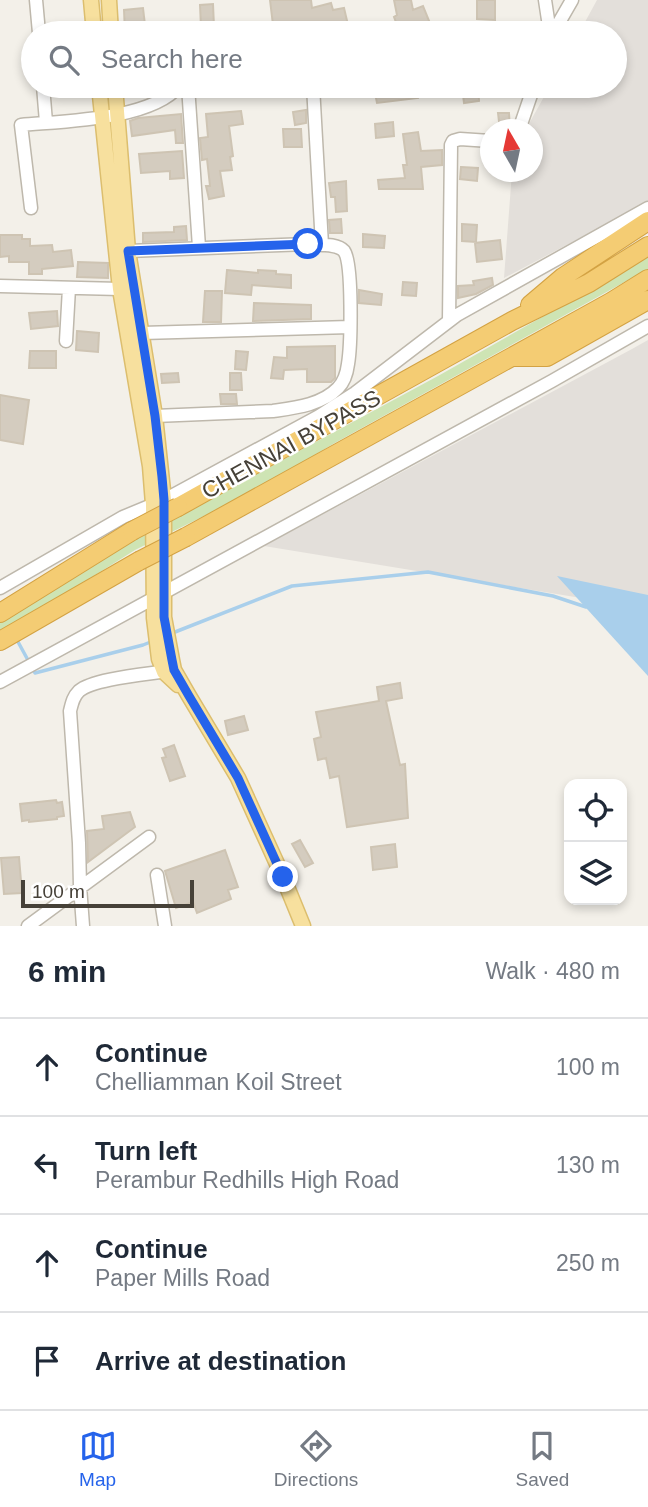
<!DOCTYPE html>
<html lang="en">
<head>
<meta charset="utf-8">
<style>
  :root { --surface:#fff; --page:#f2f2f3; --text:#1f2937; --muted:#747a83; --line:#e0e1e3; --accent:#2563eb }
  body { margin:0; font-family:Helvetica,sans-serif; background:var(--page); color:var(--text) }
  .controls { position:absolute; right:21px; bottom:21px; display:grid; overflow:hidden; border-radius:14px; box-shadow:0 4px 10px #0003 }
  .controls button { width:63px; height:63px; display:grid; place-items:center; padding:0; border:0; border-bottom:2px solid var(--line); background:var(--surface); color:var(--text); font:35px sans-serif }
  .compass { position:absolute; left:480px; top:119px; width:63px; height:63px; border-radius:50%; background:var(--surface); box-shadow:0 4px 10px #0003; rotate:351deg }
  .scale { position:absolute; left:21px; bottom:18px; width:173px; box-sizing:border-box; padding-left:7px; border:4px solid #464138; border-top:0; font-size:19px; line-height:24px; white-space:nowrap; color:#464138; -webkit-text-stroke:5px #fff; paint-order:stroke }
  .stop { position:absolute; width:21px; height:21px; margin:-16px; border:5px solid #2563eb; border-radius:50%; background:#fff }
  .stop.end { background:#2563eb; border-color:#fff; box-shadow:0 2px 7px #0008 }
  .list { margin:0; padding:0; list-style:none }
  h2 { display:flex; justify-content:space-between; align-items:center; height:91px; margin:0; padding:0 28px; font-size:30px }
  h2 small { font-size:23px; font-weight:400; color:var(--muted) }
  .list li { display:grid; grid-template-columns:46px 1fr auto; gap:21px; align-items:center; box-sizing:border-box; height:98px; padding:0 28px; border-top:2px solid var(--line) }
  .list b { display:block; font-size:26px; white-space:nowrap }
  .list p { margin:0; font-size:23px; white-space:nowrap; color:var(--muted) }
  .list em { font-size:23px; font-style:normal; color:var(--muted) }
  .icon { flex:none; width:38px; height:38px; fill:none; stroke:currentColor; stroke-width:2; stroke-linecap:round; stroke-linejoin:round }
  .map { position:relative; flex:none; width:648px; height:926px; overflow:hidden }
  .search { position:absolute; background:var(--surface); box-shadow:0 4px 10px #0003; left:21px; right:21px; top:21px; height:77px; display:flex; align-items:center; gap:18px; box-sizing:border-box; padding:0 24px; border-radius:38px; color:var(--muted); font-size:26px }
  .sheet { height:483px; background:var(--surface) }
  nav { display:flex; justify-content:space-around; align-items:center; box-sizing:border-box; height:98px; border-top:2px solid var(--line); background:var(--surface); font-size:19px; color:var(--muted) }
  nav a { display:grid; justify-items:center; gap:4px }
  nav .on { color:var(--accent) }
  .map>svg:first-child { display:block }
  .industrial { fill:#e3dfda }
  .green { fill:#cee4b4 }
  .water { fill:#a9cfeb }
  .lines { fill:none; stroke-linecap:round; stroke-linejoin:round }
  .stream { stroke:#a9cfeb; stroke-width:3.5 }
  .building { fill:#d4ccbf; stroke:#cec4b3; stroke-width:2 }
  .minor-casing { stroke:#beb8ac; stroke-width:15 }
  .major-casing { stroke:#dcbe6e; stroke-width:17 }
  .highway-casing { stroke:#d3a243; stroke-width:20 }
  .minor { stroke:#fff; stroke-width:12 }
  .major { stroke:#f7e09e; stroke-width:14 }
  .highway { stroke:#f4cc73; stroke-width:18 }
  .highway-bridge-casing { stroke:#d3a243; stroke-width:20; stroke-linecap:butt }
  .highway-bridge { stroke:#f4cc73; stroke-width:18 }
  .route { stroke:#2563eb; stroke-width:9 }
  .labels { text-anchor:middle; stroke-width:5; stroke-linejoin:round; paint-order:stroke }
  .street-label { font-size:23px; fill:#464138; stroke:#fff }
</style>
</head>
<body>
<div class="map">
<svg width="648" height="926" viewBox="0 0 648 926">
  <rect width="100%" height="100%" fill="#f3f0e9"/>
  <!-- industrial -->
  <path class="industrial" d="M597 0H648V202L504 278 512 172H532V130L526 129 550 86H615V33H579Z
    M648 340V609L264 546 632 349Z"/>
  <!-- green -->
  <path class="green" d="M648 257V269L333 444 255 491 135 550 0 635V620L130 542 438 376Z"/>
  <!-- water -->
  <path class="water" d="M557 576 648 595V676Z"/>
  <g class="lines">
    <!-- stream -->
    <path class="stream" d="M170 634 292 586 428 572 553 596 586 607
      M17 640 35 673 143 645 153 641"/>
  </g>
  <!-- building -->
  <path class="building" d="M270 0H311L312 8 331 3 333 10 344 8 348 25 337 27 338 33H274Z
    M394 0H411L413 10 423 6 434 33H400L394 17 397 15Z
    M477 0H495V20L477 19Z
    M213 4 214 27H201L200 5Z
    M143 8 145 25H143V33H125L124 10Z
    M271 86H299V91L273 95Z
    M390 86H416L418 98 377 103 374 88Z
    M462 86H478L479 101 464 103Z
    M306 110V123L295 125 293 112Z
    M241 111 243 124 229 126 233 156 230 157 232 170 220 171 224 196 209 199 206 186H210L207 159 202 160 200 138 208 137 206 114Z
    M498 113H509L510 130H500Z
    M181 114 183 143H176L175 130 132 136 130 121 138 118Z
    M393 122 394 136 376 138 375 124Z
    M283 129H301L302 147H284Z
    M418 132 421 151 442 150V165L421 167 423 189H379L378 180 405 178 403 165H407L403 134Z
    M182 151 184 178 170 179V171L141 173 139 154Z
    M461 167 478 168 477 181 460 179Z
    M346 181 347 211 336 212 335 197H331L329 183Z
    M341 219 342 233H330L329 220Z
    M462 224 477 225 476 242 462 241Z
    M186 226 187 240 143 242V233L174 232V227Z
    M363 234 385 236 384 248 363 247Z
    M0 235H22V239H30V246L52 245 53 252 71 250 73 266 42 269V274H29V262H9V256L0 257Z
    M500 240 502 259 477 262 475 243Z
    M78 262 108 263V278L77 277Z
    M227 270 258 273V270L276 271V274L291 275V288L252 285 251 295 225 293Z
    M492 278 493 285 476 294 458 298V286L474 285 473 281Z
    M403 282 417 283 416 296 402 295Z
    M359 290 382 294 381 305 359 303Z
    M205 291H222L221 322H203Z
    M254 303 311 305V319L253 321Z
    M57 311 58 326 31 329 29 313Z
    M77 331 99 333 98 352 76 350Z
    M335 346V378L331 382H307V369L284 370 283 379 271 378 274 357 287 358V347Z
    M30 351H56V368H29Z
    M236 351 248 352 246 370 235 369Z
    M178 373 179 382 162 383 161 374Z
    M230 373H241L242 390H230Z
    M220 394H236L237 404H221Z
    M0 395 29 400 23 444 0 440Z
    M400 683 402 698 386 701 400 765 405 764 408 818 347 827 339 776 330 778 326 758 318 760 314 739 321 737 316 712 379 701 377 687Z
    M244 716 248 730 228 735 225 721Z
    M174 745 185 776 170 781 162 758 166 757 163 749Z
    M56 800 57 803 62 802 64 816 57 817V819L29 822V820L22 821 20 804Z
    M130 812 135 827 88 862 87 831 104 829 102 816Z
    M300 840 313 863 305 867 292 844Z
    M395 844 397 867 373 870 371 847Z
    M225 850 238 887 228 890 231 899 197 913 193 902 176 908 165 871Z
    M19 857 22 893 4 894 1 858Z"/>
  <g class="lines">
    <!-- minor casing -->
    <g class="minor-casing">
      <path id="minor" d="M36 0 39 33
        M545 0 550 33
        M553 33 572 0
        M43 86 46 122
        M188 86 199 247
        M313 86 322 245
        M519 130 534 86
        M31 208 21 125C63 121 151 120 179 86
        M128 251 308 244C318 245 337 243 344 251 353 263 351 346 348 364 347 372 344 382 338 388 322 405 294 408 273 411L155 416
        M0 286 120 289 129 287
        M449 321 451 145 453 141 460 139 490 141
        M142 333 350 327
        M66 341 69 288
        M0 588 123 517 164 500 319 416 355 393 457 315 648 208
        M0 682 552 381 648 326
        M157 875 165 926
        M28 926 149 837
        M83 926 80 886 79 843 70 711C72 703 73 697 79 691 94 678 152 674 174 670"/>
    </g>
    <!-- major casing -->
    <g class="major-casing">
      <path id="major" d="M91 0 94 33
        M109 0 111 33
        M99 86 120 289 150 466 153 504 154 618 159 659 164 672 178 685
        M115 86 128 251 155 416 164 500V617L172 660 174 670 189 696 238 778 283 877 303 926"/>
    </g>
    <!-- highway casing -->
    <g class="highway-casing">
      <path id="highway" d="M530 305 563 277 648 221
        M512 357H547L648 300
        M178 507 512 321 589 283 648 246
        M186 537 611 302 648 279
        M0 613 132 531
        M0 641 139 561"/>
    </g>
    <!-- minor -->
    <use href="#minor" class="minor"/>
    <!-- major -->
    <use href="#major" class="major"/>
    <!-- highway -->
    <use href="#highway" class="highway"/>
    <!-- highway-bridge casing -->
    <g class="highway-bridge-casing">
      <path id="highway-bridge" d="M132 531 178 507
        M139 561 186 537"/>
    </g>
    <!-- highway-bridge -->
    <use href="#highway-bridge" class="highway-bridge"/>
  </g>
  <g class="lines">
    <!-- route -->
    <path class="route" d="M283 877 238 778 189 696 174 670 172 660 164 617V500L162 477 155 416 128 251 308 244"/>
  </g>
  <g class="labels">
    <!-- street labels -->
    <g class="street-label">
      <text transform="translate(291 444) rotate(-29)" y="8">CHENNAI BYPASS</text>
    </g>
  </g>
</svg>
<div class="controls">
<button><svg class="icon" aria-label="locate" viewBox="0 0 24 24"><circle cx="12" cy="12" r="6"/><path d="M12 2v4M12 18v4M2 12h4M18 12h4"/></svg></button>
<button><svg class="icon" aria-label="layers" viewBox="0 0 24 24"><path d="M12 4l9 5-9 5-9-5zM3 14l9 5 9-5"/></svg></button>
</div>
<svg class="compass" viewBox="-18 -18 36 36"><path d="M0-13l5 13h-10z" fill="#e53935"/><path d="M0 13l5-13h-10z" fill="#747a83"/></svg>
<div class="scale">100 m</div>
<div class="stop" style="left:308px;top:244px"></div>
<div class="stop end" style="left:283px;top:877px"></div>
<div class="search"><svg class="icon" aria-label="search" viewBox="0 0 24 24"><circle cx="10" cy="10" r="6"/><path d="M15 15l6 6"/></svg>Search here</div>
</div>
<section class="sheet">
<h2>6 min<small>Walk · 480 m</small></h2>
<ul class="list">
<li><svg class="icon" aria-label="ahead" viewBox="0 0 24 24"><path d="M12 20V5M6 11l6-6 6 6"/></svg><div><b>Continue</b><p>Chelliamman Koil Street</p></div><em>100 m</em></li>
<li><svg class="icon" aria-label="left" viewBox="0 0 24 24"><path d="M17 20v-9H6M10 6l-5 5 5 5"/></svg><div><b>Turn left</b><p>Perambur Redhills High Road</p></div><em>130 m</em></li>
<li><svg class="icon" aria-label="ahead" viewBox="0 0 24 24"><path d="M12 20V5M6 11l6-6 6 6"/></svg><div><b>Continue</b><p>Paper Mills Road</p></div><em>250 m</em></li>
<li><svg class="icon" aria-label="arrive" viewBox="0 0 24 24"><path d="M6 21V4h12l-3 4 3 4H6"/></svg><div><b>Arrive at destination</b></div></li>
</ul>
</section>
<nav>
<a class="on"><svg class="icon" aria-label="map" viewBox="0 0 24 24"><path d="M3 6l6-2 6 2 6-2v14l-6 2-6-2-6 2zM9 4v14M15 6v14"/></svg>Map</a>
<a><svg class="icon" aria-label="directions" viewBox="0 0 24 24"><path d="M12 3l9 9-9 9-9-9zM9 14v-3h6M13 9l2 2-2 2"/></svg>Directions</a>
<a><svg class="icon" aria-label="saved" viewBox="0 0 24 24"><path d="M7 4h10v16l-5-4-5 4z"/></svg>Saved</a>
</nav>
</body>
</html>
